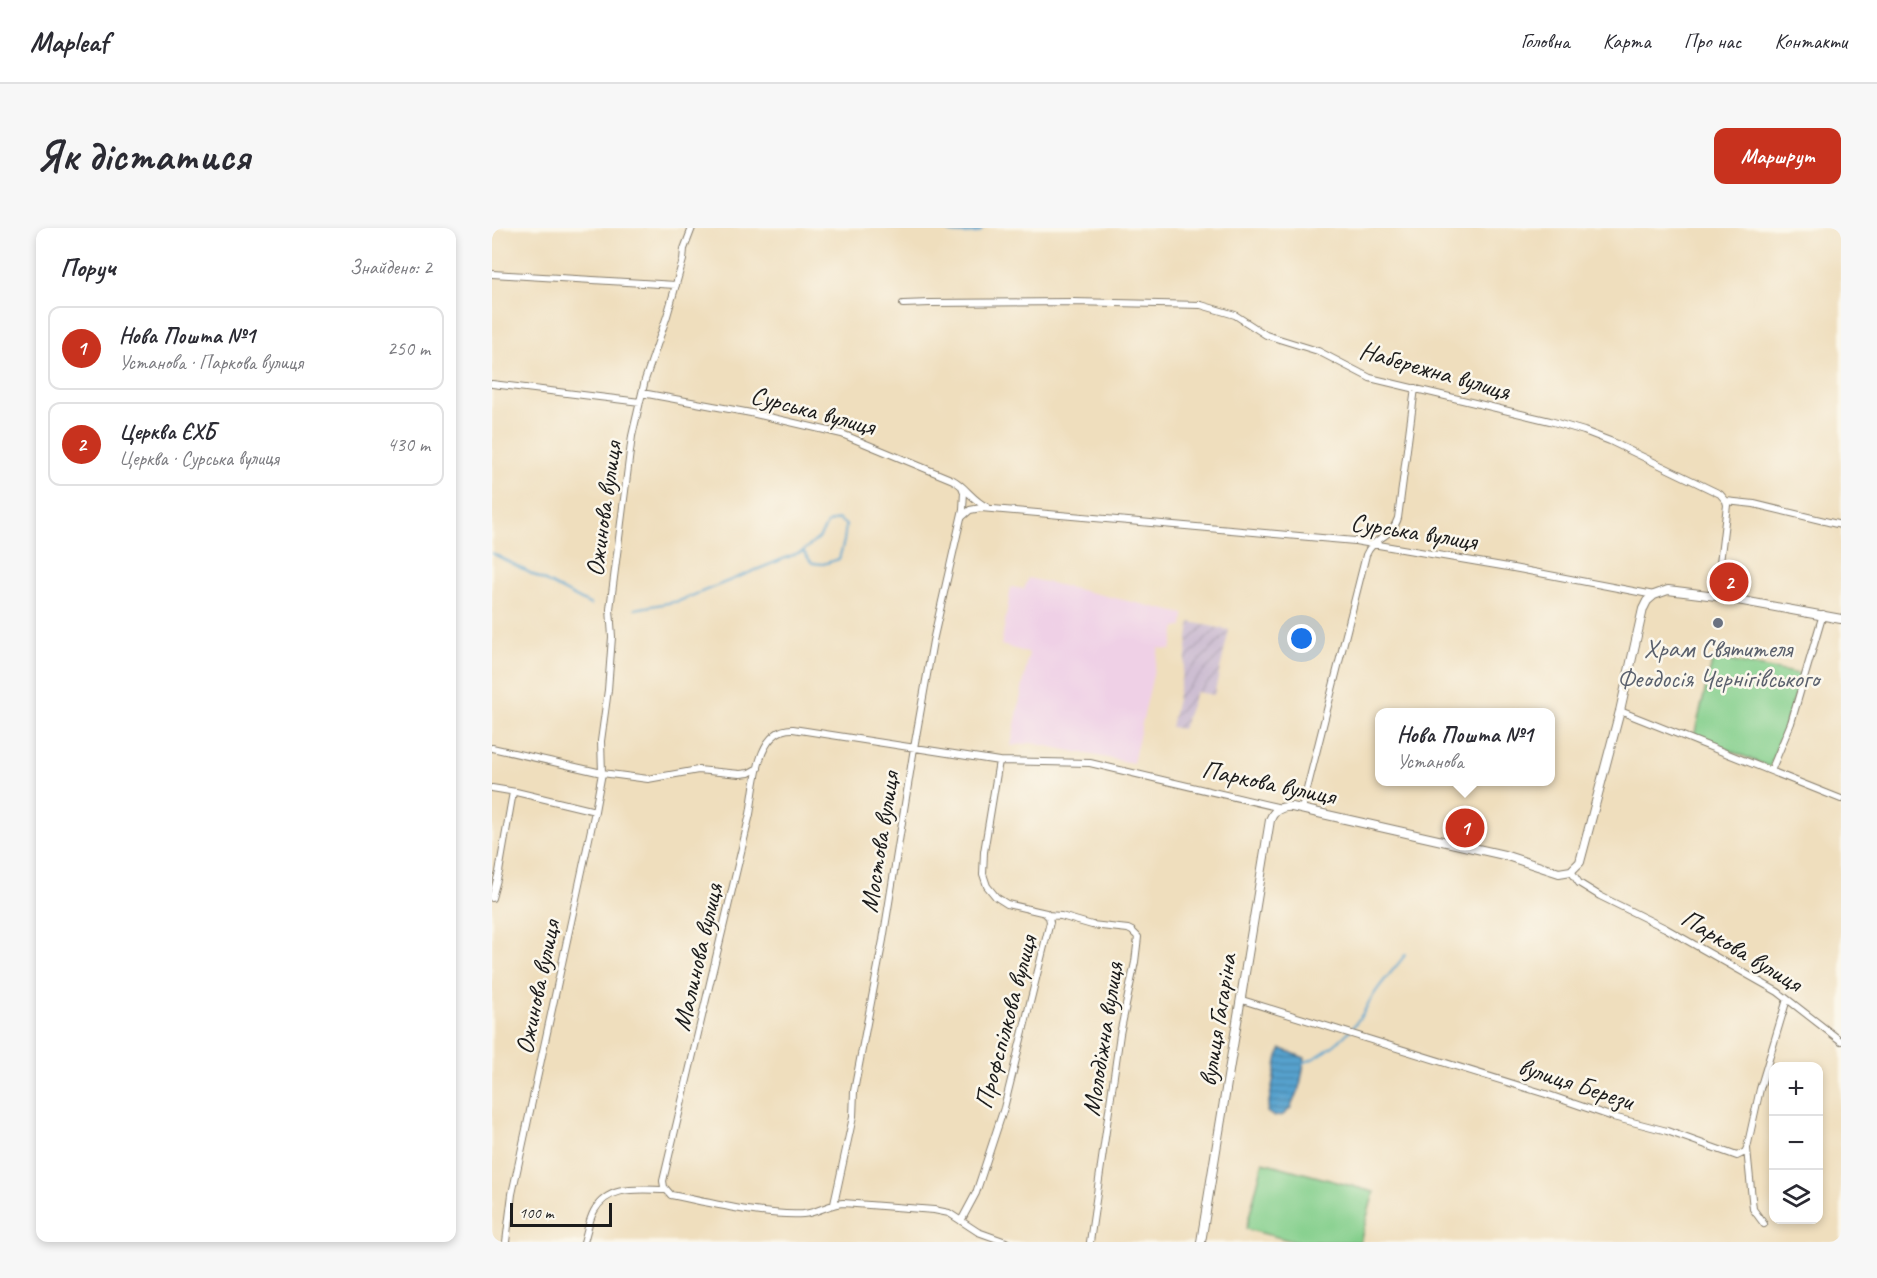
<!DOCTYPE html>
<html lang="uk">
<head>
<meta charset="utf-8">
<style>
  :root { --surface:#fff; --page:#f7f7f7; --text:#2b2b33; --muted:#7c7c81; --line:#e1e1e2; --accent:#c8321e }
  body { margin:0; font-family:Caveat,sans-serif; background:var(--page); color:var(--text) }
  .controls { position:absolute; right:18px; bottom:18px; display:grid; overflow:hidden; border-radius:12px; box-shadow:0 3px 9px #0003 }
  .controls button { width:54px; height:54px; display:grid; place-items:center; padding:0; border:0; border-bottom:2px solid var(--line); background:var(--surface); color:var(--text); font:30px sans-serif }
  .scale { position:absolute; left:18px; bottom:15px; width:102px; box-sizing:border-box; padding-left:6px; border:3px solid #1c1c1c; border-top:0; font-size:16px; line-height:21px; white-space:nowrap; color:#1c1c1c; -webkit-text-stroke:4px #fbf7ec; paint-order:stroke }
  .you { position:absolute; left:810px; top:411px; width:21px; height:21px; margin:-15px; border:4px solid #fff; border-radius:50%; background:#1a73e8; box-shadow:0 0 0 9px #1a73e833 }
  .badge { display:grid; place-items:center; width:39px; height:39px; border-radius:50%; background:var(--accent); color:#fff; font-size:20px; font-weight:700 }
  .pin { position:absolute; translate:-50% -50%; border:3px solid #fff; box-shadow:0 2px 6px #0006 }
  .popup { position:absolute; left:883px; top:480px; width:180px; height:78px; box-sizing:border-box; display:grid; place-content:center; border-radius:12px; background:var(--surface); filter:drop-shadow(0 2px 4px #0005); font-size:20px; white-space:nowrap; color:var(--muted) }
  .popup b { font-size:22px; color:var(--text) }
  .popup::after { content:''; position:absolute; left:50%; top:100%; margin-left:-12px; border:12px solid transparent; border-top-color:var(--surface) }
  .list { margin:0; padding:0; list-style:none }
  h2 { display:flex; justify-content:space-between; align-items:center; height:78px; margin:0; padding:0 24px; font-size:26px }
  h2 small { font-size:20px; font-weight:400; color:var(--muted) }
  .list li { display:grid; grid-template-columns:39px 1fr auto; gap:18px; align-items:center; box-sizing:border-box; height:84px; margin:0 12px 12px; padding:0 12px; border:2px solid var(--line); border-radius:12px }
  .list b { display:block; font-size:22px; white-space:nowrap }
  .list p { margin:0; font-size:20px; white-space:nowrap; color:var(--muted) }
  .list em { font-size:20px; font-style:normal; color:var(--muted) }
  .icon { flex:none; width:33px; height:33px; fill:none; stroke:currentColor; stroke-width:2; stroke-linecap:round; stroke-linejoin:round }
  .map { position:relative; flex:none; width:1349px; height:1014px; overflow:hidden; border-radius:12px }
  header { display:flex; align-items:center; gap:36px; box-sizing:border-box; height:84px; padding:0 30px; background:var(--surface); border-bottom:2px solid var(--line) }
  header strong { font-size:28px }
  nav { display:flex; gap:33px; margin-inline-start:auto; font-size:21px }
  .intro { display:flex; align-items:center; justify-content:space-between; box-sizing:border-box; height:144px; padding:0 36px }
  h1 { margin:0; font-size:42px }
  .button { padding:15px 27px; border-radius:12px; background:var(--accent); color:#fff; font-size:21px; font-weight:700 }
  main { display:flex; gap:36px; padding:0 36px }
  aside { flex:1; background:var(--surface); border-radius:12px; box-shadow:0 3px 9px #0003 }
  .map>svg:first-child { display:block }
  .built { fill:#efd0e6 }
  .industrial { fill:url(#industrial-furrows) }
  .park { fill:#84cf8c; stroke:#507654; stroke-width:1.5 }
  .water { fill:url(#water-rules); stroke:#395f75; stroke-width:1.5 }
  .lines { fill:none; stroke-linecap:round; stroke-linejoin:round }
  .stream { stroke:#56a2ce; stroke-width:2 }
  .river { stroke:#56a2ce; stroke-width:12 }
  .minor-casing { stroke:#867d6c; stroke-width:8 }
  .tertiary-casing { stroke:#867d6c; stroke-width:10 }
  .minor { stroke:#fff; stroke-width:6 }
  .tertiary { stroke:#fff; stroke-width:8 }
  .worship-dot { fill:#6b7280; stroke:#fbf7ec; stroke-width:2 }
  .labels { text-anchor:middle; stroke-width:5; stroke-linejoin:round; paint-order:stroke }
  .street-label { font-size:26px; fill:#1c1c1c; stroke:#fbf7ec }
  .worship-label { font-size:26px; fill:#5b616d; stroke:#fbf7ec }
</style>
</head>
<body>
<header>
<strong>Mapleaf</strong>
<nav><a>Головна</a><a>Карта</a><a>Про нас</a><a>Контакти</a></nav>
</header>
<div class="intro"><h1>Як дістатися</h1><a class="button">Маршрут</a></div>
<main>
<aside>
<h2>Поруч<small>Знайдено: 2</small></h2>
<ul class="list">
<li><span class="badge">1</span><div><b>Нова Пошта №1</b><p>Установа · Паркова вулиця</p></div><em>250 m</em></li>
<li><span class="badge">2</span><div><b>Церква ЄХБ</b><p>Церква · Сурська вулиця</p></div><em>430 m</em></li>
</ul>
</aside>
<div class="map">
<svg width="1349" height="1014" viewBox="0 0 1349 1014">
  <defs>
    <pattern id="industrial-furrows" width="10" height="10" patternUnits="userSpaceOnUse" patternTransform="scale(1.5)"><rect width="10" height="10" fill="#cdbed2"/><path d="M-1 1l2-2M0 10L10 0M9 11l2-2" fill="none" stroke="#afa3b4"/></pattern>
    <pattern id="water-rules" width="6" height="5" patternUnits="userSpaceOnUse" patternTransform="scale(1.5)"><rect width="6" height="5" fill="#56a2ce"/><path d="M0 2.5h6" fill="none" stroke="#4683a6"/></pattern>
  </defs>
  <rect width="100%" height="100%" fill="#fbf7ec"/>
  <filter id="ink" filterUnits="userSpaceOnUse"><feTurbulence type="fractalNoise" baseFrequency=".0167" numOctaves="2"/><feDisplacementMap in="SourceGraphic" scale="12" xChannelSelector="R" yChannelSelector="G"/><feConvolveMatrix kernelMatrix="1 2 1 2 8 2 1 2 1" color-interpolation-filters="sRGB"/></filter>
  <filter id="wash" filterUnits="userSpaceOnUse"><feTurbulence type="fractalNoise" baseFrequency=".008" numOctaves="4" result="noise"/><feDisplacementMap in="SourceGraphic" scale="24" xChannelSelector="R" yChannelSelector="G"/><feGaussianBlur stdDeviation="1.35" result="paint"/><feColorMatrix in="noise" values="0 0 0 0 0 0 0 0 0 0 0 0 0 0 0 0 0 1.4 0 .05"/><feComposite in="paint" operator="in"/></filter>
  <g filter="url(#wash)">
    <rect width="100%" height="100%" fill="#efdebd"/>
    <!-- built -->
    <path class="built" d="M536 350 692 386 691 399H684L679 422 667 420 641 535 539 515 519 518 537 425 509 417 519 359 532 361Z"/>
    <!-- industrial -->
    <path class="industrial" d="M698 394 737 402 722 467 704 464 690 501 679 499 694 428Z"/>
    <!-- park -->
    <path class="park" d="M1221 430 1308 446 1306 460 1278 539 1202 508Z
      M771 934 882 964 868 1014H804L754 1001Z"/>
    <!-- water -->
    <path class="water" d="M790 821 813 830 808 858 798 881 791 887 782 889 775 884 786 828Z"/>
    <g class="lines">
      <!-- stream -->
      <path class="stream" d="M0 325 99 377
        M143 381 187 373 311 323 327 310 336 295 346 291 354 297 352 313 347 331 331 336 320 335 311 323
        M811 835C833 827 856 808 869 788 874 782 876 774 881 768 890 753 903 741 913 727"/>
      <!-- river -->
      <path class="river" d="M460 0 470 1 485 0"/>
    </g>
  </g>
  <g filter="url(#ink)">
    <g class="lines">
      <!-- minor casing -->
      <g class="minor-casing">
        <path id="minor" d="M0 46 184 57
          M411 76 439 75 581 74 709 77 743 87 774 107 826 123 878 150 1058 193 1092 203 1118 213 1228 266 1234 273 1262 276 1349 297
          M0 156 148 174
          M150 165 259 185 350 206 461 252C474 259 481 273 495 279
          M470 289 478 282 489 280 863 313 1016 339 1162 367
          M1224 368 1235 277 1234 273
          M1128 483 1349 571
          M0 520 110 545 109 513 116 462 120 409 118 381 140 208 153 152 175 88 191 32 192 21 200 0
          M1279 543 1299 495 1331 386
          M0 560 24 564 103 583 110 545 156 551 206 542 248 546 257 545 266 540
          M810 581 874 327C882 308 900 310 906 290L923 160
          M1079 643 1087 655 1108 668 1173 700 1286 764 1349 813
          M0 670 7 644 21 564
          M555 687 569 688 600 697 636 701 640 703 646 709 643 734 628 806 598 1014
          M750 772 1057 867 1121 889 1175 903 1245 928 1253 924 1255 920 1268 861 1295 771
          M1255 921 1261 981 1272 996
          M342 976 361 889 362 863 391 712 422 520 441 413 471 281 472 264 470 259
          M469 993 484 965 512 880 558 694 557 689 554 685 515 676 504 669 495 658 491 646 492 624 507 533
          M14 1014 20 966 103 583
          M92 1014C95 1004 97 992 102 983 117 956 148 962 174 962
          M514 1014 486 1004 457 985 442 982 351 975C337 976 325 985 311 986 270 988 219 975 179 967L172 959 171 953 258 586C263 559 264 500 301 501L507 533 598 535 789 580"/>
      </g>
      <!-- tertiary casing -->
      <g class="tertiary-casing">
        <path id="tertiary" d="M709 1014 778 592C782 582 789 578 800 579L1012 627 1067 645 1079 643 1088 634 1128 483 1151 381 1155 373 1162 367 1176 362 1224 368 1349 391"/>
      </g>
      <!-- minor -->
      <use href="#minor" class="minor"/>
      <!-- tertiary -->
      <use href="#tertiary" class="tertiary"/>
    </g>
  </g>
  <!-- markers -->
  <circle class="worship-dot" cx="1226" cy="395" r="6"/>
  <g class="labels">
    <!-- street labels -->
    <g class="street-label">
      <text transform="translate(943 142) rotate(16)" y="9">Набережна вулиця</text>
      <text transform="translate(321 182) rotate(15)" y="9">Сурська вулиця</text>
      <text transform="translate(111 281) rotate(-82)" y="9">Ожинова вулиця</text>
      <text transform="translate(922 303) rotate(9)" y="9">Сурська вулиця</text>
      <text transform="translate(777 554) rotate(12)" y="9">Паркова вулиця</text>
      <text transform="translate(387 614) rotate(-81)" y="9">Мостова вулиця</text>
      <text transform="translate(1250 722) rotate(31)" y="9">Паркова вулиця</text>
      <text transform="translate(205 729) rotate(-77)" y="9">Малинова вулиця</text>
      <text transform="translate(45 759) rotate(-78)" y="9">Ожинова вулиця</text>
      <text transform="translate(725 792) rotate(-81)" y="9">вулиця Гагаріна</text>
      <text transform="translate(513 794) rotate(-75)" y="9">Профспілкова вулиця</text>
      <text transform="translate(610 811) rotate(-81)" y="9">Молодіжна вулиця</text>
      <text transform="translate(1084 855) rotate(18)" y="9">вулиця Берези</text>
    </g>
    <!-- worship labels -->
    <g class="worship-label">
      <text x="1226" y="429">Храм Святителя<tspan x="1226" dy="30">Феодосія Чернігівського</tspan></text>
    </g>
  </g>
</svg>
<div class="controls">
<button>+</button>
<button>−</button>
<button><svg class="icon" aria-label="layers" viewBox="0 0 24 24"><path d="M12 4l9 5-9 5-9-5zM3 14l9 5 9-5"/></svg></button>
</div>
<div class="scale">100 m</div>
<div class="you"></div>
<div class="pin badge" style="left:973px;top:600px">1</div>
<div class="popup"><b>Нова Пошта №1</b>Установа</div>
<div class="pin badge" style="left:1237px;top:354px">2</div>
</div>
</main>
</body>
</html>
